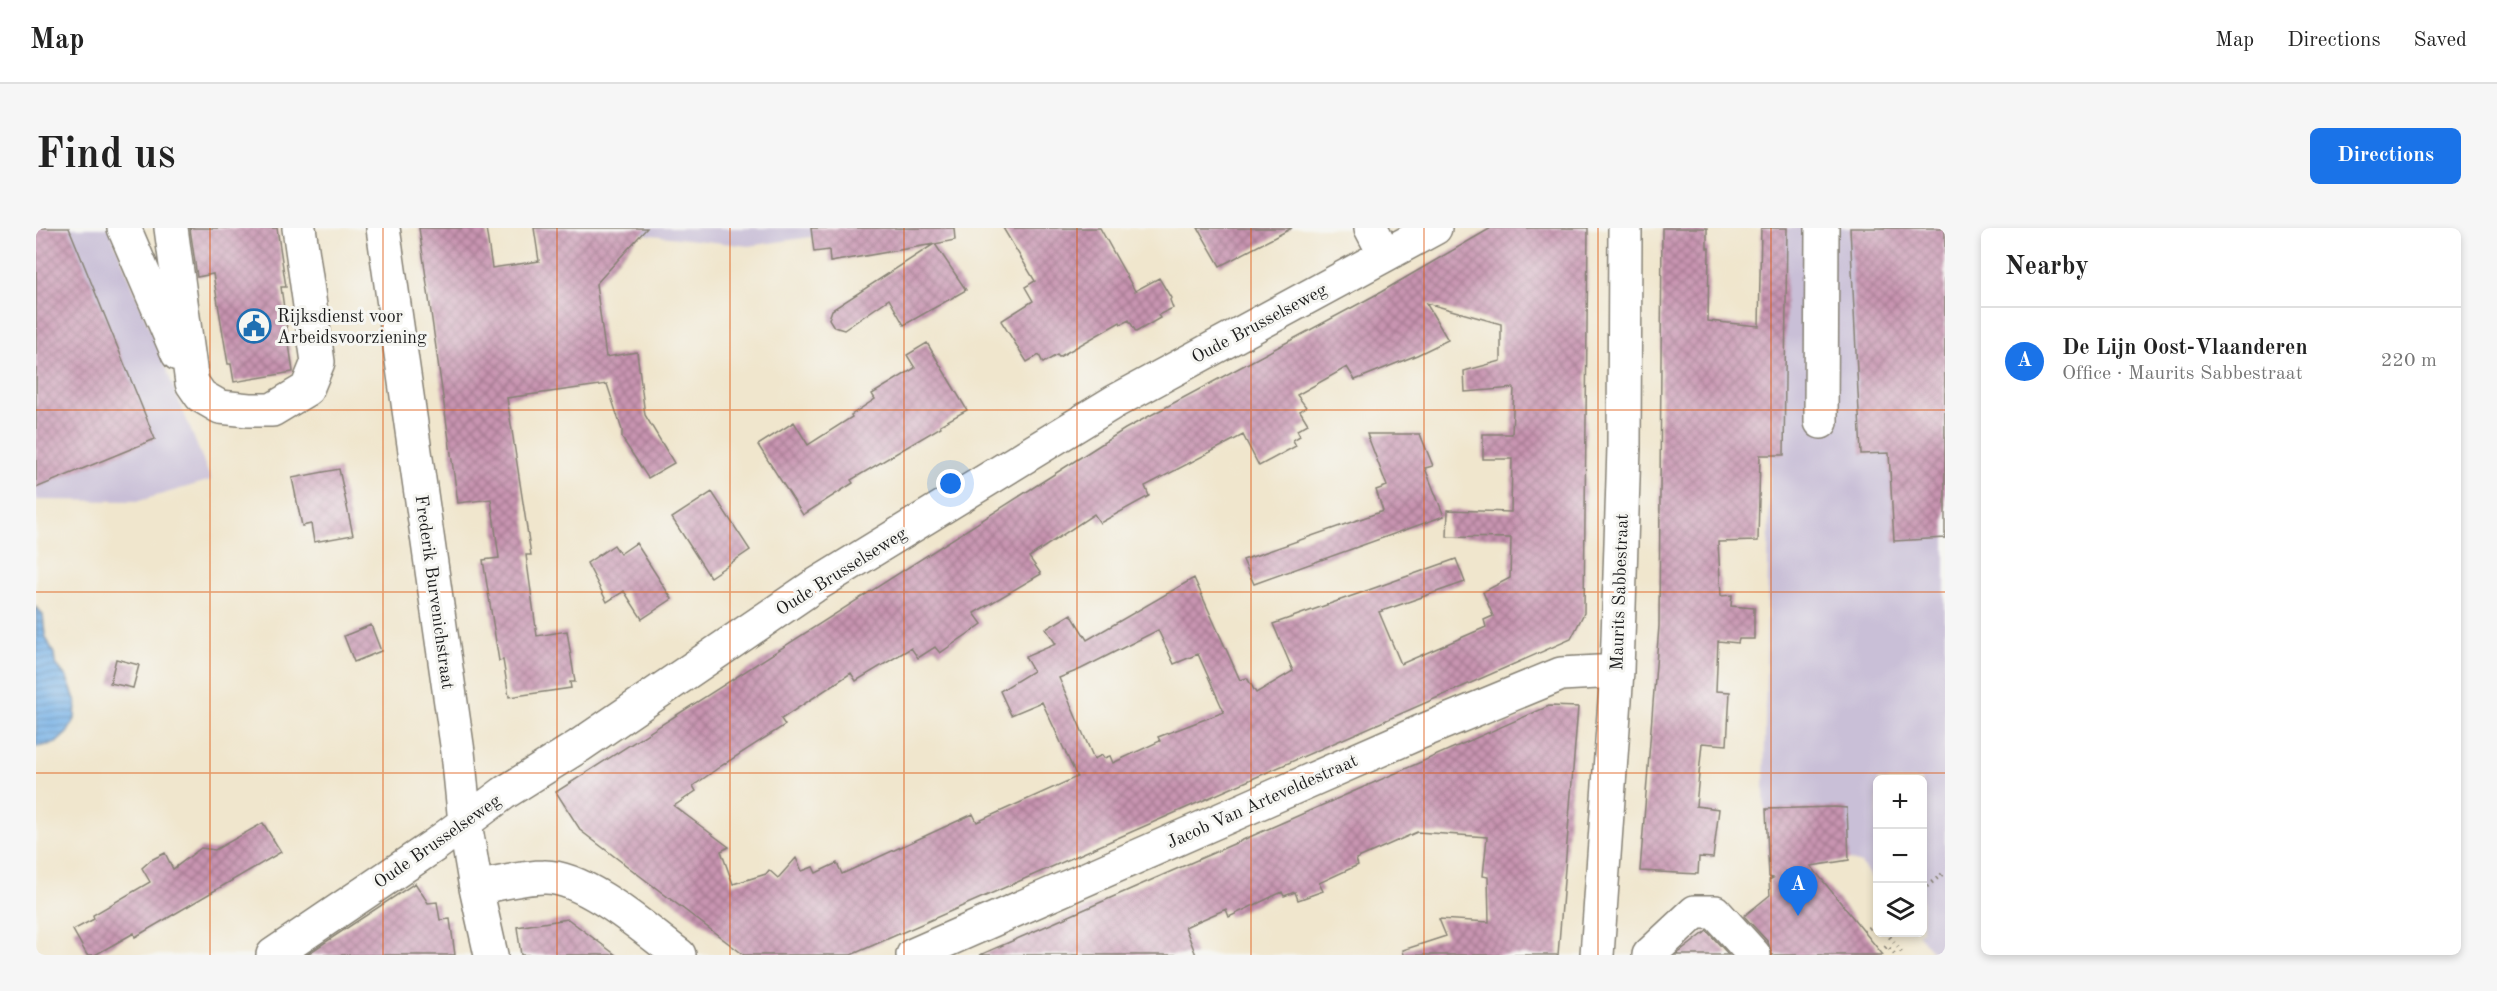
<!DOCTYPE html>
<html lang="en">
<head>
<meta charset="utf-8">
<style>
  :root { --surface:#fff; --page:#f6f6f6; --text:#222; --muted:#767676; --line:#e0e0e0; --accent:#1a73e8 }
  body { margin:0; font-family:"Old Standard TT",serif; background:var(--page); color:var(--text) }
  .controls { position:absolute; right:18px; bottom:18px; display:grid; overflow:hidden; border-radius:9px; box-shadow:0 3px 9px #0003 }
  .controls button { width:54px; height:54px; display:grid; place-items:center; padding:0; border:0; border-bottom:2px solid var(--line); background:var(--surface); color:var(--text); font:30px sans-serif }
  .you { position:absolute; left:915px; top:256px; width:21px; height:21px; margin:-15px; border:4px solid #fff; border-radius:50%; background:#1a73e8; box-shadow:0 0 0 9px #1a73e833 }
  .badge { display:grid; place-items:center; width:39px; height:39px; border-radius:50%; background:var(--accent); color:#fff; font-size:20px; font-weight:700 }
  .pin { position:absolute; translate:-50% -50px; filter:drop-shadow(0 2px 3px #0008) }
  .pin::after { content:''; position:absolute; top:32px; width:21px; height:18px; background:inherit; clip-path:polygon(0 0,100% 0,50% 100%) }
  .list { margin:0; padding:0; list-style:none }
  h2 { display:flex; justify-content:space-between; align-items:center; height:78px; margin:0; padding:0 24px; font-size:26px }
  h2 small { font-size:20px; font-weight:400; color:var(--muted) }
  .list li { display:grid; grid-template-columns:39px 1fr auto; gap:18px; align-items:center; box-sizing:border-box; height:108px; padding:0 24px; border-top:2px solid var(--line) }
  .list b { display:block; font-size:22px; white-space:nowrap }
  .list p { margin:0; font-size:20px; white-space:nowrap; color:var(--muted) }
  .list em { font-size:20px; font-style:normal; color:var(--muted) }
  .icon { flex:none; width:33px; height:33px; fill:none; stroke:currentColor; stroke-width:2; stroke-linecap:round; stroke-linejoin:round }
  .map { position:relative; flex:none; width:1909px; height:727px; overflow:hidden; border-radius:9px }
  header { display:flex; align-items:center; gap:36px; box-sizing:border-box; height:84px; padding:0 30px; background:var(--surface); border-bottom:2px solid var(--line) }
  header strong { font-size:28px }
  nav { display:flex; gap:33px; margin-inline-start:auto; font-size:21px }
  .intro { display:flex; align-items:center; justify-content:space-between; box-sizing:border-box; height:144px; padding:0 36px }
  h1 { margin:0; font-size:42px }
  .button { padding:15px 27px; border-radius:9px; background:var(--accent); color:#fff; font-size:21px; font-weight:700 }
  main { display:flex; gap:36px; padding:0 36px }
  aside { flex:1; background:var(--surface); border-radius:9px; box-shadow:0 3px 9px #0003 }
  .map>svg:first-child { display:block }
  .industrial { fill:#c9bfd7 }
  .water { fill:url(#water-rules); stroke:#486681; stroke-width:1.5 }
  .building { fill:url(#building-cross-hatch); fill-rule:evenodd }
  .lines { fill:none; stroke-linecap:round; stroke-linejoin:round }
  .minor-casing { stroke:#868174; stroke-width:36 }
  .path { stroke:#868174; stroke-width:4; stroke-dasharray:1.5 4.5; stroke-linecap:butt }
  .minor { stroke:#fff; stroke-width:33 }
  .grid { fill:none; stroke:#de560d; stroke-width:1.5; stroke-opacity:0.55 }
  .labels { text-anchor:middle; stroke-width:6; stroke-linejoin:round; paint-order:stroke }
  .poi-label { font-size:18px; fill:#1c1c1c; stroke:#f6f6f2; text-anchor:start }
  .street-label { font-size:18px; fill:#1c1c1c; stroke:#f6f6f2 }
</style>
</head>
<body>
<header>
<strong>Map</strong>
<nav><a>Map</a><a>Directions</a><a>Saved</a></nav>
</header>
<div class="intro"><h1>Find us</h1><a class="button">Directions</a></div>
<main>
<div class="map">
<svg width="1909" height="727" viewBox="0 0 1909 727">
  <defs>
    <pattern id="water-rules" width="6" height="5" patternUnits="userSpaceOnUse" patternTransform="scale(1.5)"><rect width="6" height="5" fill="#75b0e6"/><path d="M0 2.5h6" fill="none" stroke="#5f8eba"/></pattern>
    <pattern id="building-cross-hatch" width="8" height="8" patternUnits="userSpaceOnUse" patternTransform="scale(1.5)"><rect width="8" height="8" fill="#c894b1"/><path d="M0 0l8 8M0 8l8-8" fill="none" stroke="#a2788f"/></pattern>
  </defs>
  <rect width="100%" height="100%" fill="#f6f6f2"/>
  <filter id="ink" filterUnits="userSpaceOnUse"><feTurbulence type="fractalNoise" baseFrequency=".0167" numOctaves="2"/><feDisplacementMap in="SourceGraphic" scale="12" xChannelSelector="R" yChannelSelector="G"/><feConvolveMatrix kernelMatrix="1 2 1 2 8 2 1 2 1" color-interpolation-filters="sRGB"/></filter>
  <filter id="wash" filterUnits="userSpaceOnUse"><feTurbulence type="fractalNoise" baseFrequency=".008" numOctaves="4" result="noise"/><feDisplacementMap in="SourceGraphic" scale="24" xChannelSelector="R" yChannelSelector="G"/><feGaussianBlur stdDeviation="1.35" result="paint"/><feColorMatrix in="noise" values="0 0 0 0 0 0 0 0 0 0 0 0 0 0 0 0 0 1.4 0 .05"/><feComposite in="paint" operator="in"/></filter>
  <g filter="url(#wash)">
    <rect width="100%" height="100%" fill="#f0e6cd"/>
    <!-- industrial -->
    <path class="industrial" d="M0 0H73L175 252 103 273 0 272Z
      M554 0H836L713 18Z
      M1725 0H1909V727H1899L1881 705 1886 704V552H1842L1841 657 1825 636 1813 632 1733 646 1728 563 1734 227 1721 226Z"/>
    <!-- water -->
    <path class="water" d="M0 379 7 386 9 407 18 426 19 435 31 450 40 474 39 491 31 505 20 515 0 519Z"/>
    <g id="blocks">
      <!-- building -->
      <path class="building" d="M0 0H33L119 211 0 260Z
        M154 0H241L250 59H245L257 144 198 154 195 136H192L177 46 161 49Z
        M383 0H450L456 40 503 33 498 0H611L560 56 570 129 601 124 609 187 638 235 612 250 586 210V202L571 156 471 170 495 327H490L501 408 531 403 539 454H534L535 460 473 469 467 432 463 433 447 332 463 330 455 271 422 275Z
        M775 0H918L919 12 899 16 930 62 868 97 853 71 808 102 798 99 793 91 796 82 898 16 794 34 793 22 778 24Z
        M967 0H1064L1099 63 1123 50 1135 70 1134 72 1137 80 1122 87 1124 90 1100 104 1093 92 1085 96 1084 94 1023 129 1021 127 1007 135 1003 127 991 134 965 93 997 73 989 59 999 53Z
        M1162 0H1256L1184 38Z
        M1455 0H1552L1548 385 1535 411 815 727H708L545 603 520 564 1089 201 1345 64ZM1390 75 1465 96V133L1428 143 1429 164 1478 160 1476 206H1447V231H1476L1475 284 1412 282 1411 309 1475 310 1474 350 1447 364 1457 388 1448 392 1450 399 1365 436 1343 384 1429 354 1420 331 1237 396 1257 443 1220 465 1211 450 1204 452 1158 350 1051 412 1035 386 1010 401 1020 416 989 429 997 443 964 463 975 487 1006 474 1041 549 941 594 937 586 806 646 801 635 780 645 777 639 766 643 760 630 742 650 733 642 730 646 697 656 685 623 693 619 638 578 660 563 657 558 685 538 749 497 745 491 815 445 820 453 875 420 882 430 899 419 904 425 946 396 938 385 1005 346 993 329 1058 286 1064 295 1113 268 1109 258 1207 207 1223 238 1260 218 1257 212 1264 208 1261 202 1272 196 1264 183 1270 179 1261 167 1311 139 1319 152 1381 127 1412 112ZM1122 402 1138 436 1162 426 1188 484 1122 509 1124 513 1077 535 1074 528 1068 530 1066 527 1058 531 1023 450 1045 441Z
        M1626 0H1671V20H1673L1672 93 1723 98 1725 0H1751L1748 227H1724L1722 313 1682 314 1685 368 1696 367 1695 378 1718 380V411H1703L1702 415 1682 413 1680 463 1694 464 1691 517 1666 515 1660 578 1683 581 1677 630 1663 629 1662 646 1604 643 1623 398Z
        M1814 0H1909V310L1858 313 1853 225 1825 226Z
        M891 115 931 182 904 197 905 199 815 252 817 255 767 287 722 217 758 194 772 217 816 189 815 187 839 171 836 166 879 140 871 127Z
        M1331 206H1384L1397 238 1389 240 1408 288 1218 356 1207 332 1347 283 1340 262 1351 258Z
        M303 241 317 307 278 314 275 296 266 298 256 250Z
        M676 264 714 322 674 349 636 290Z
        M600 315 636 371 606 391 588 363 571 374 551 335 578 317 584 326Z
        M335 397 345 423 318 434 308 408Z
        M80 431 103 437 97 460 74 455Z
        M1513 478 1542 479 1522 727H1368L1367 722 1410 708 1403 691 1453 694 1452 649 1447 648 1451 609 1381 604 1320 631 1322 637 1283 655 1287 663 1262 672 1259 664 1248 668 1246 664 1193 689 1190 681 1149 699 1160 727H944Z
        M1799 579 1811 580 1813 632 1775 638 1847 727H1736L1732 714 1708 688 1734 667 1733 652 1737 650 1733 649 1730 581Z
        M227 595 245 624 99 709 98 705 59 727H51L37 702 58 691 57 687 114 654 106 640 115 632 129 625 137 641 165 620 179 622Z
        M379 655 392 675 401 674 404 692 414 691 419 727H270Z
        M532 691 580 727H485L481 699Z
        M1671 703 1693 727H1640Z"/>
    </g>
  </g>
  <g filter="url(#ink)">
    <use href="#blocks" fill-opacity="0" stroke="#868174" stroke-width="1.5"/>
    <g class="lines">
      <!-- minor casing -->
      <g class="minor-casing">
        <path id="minor" d="M88 0 142 126
          M135 0 156 155 165 168 184 179 213 182H236L271 161 282 134 263 0
          M347 0 422 524 429 595 440 660 455 727
          M1335 0 1349 27
          M1785 194 1786 0
          M440 660C462 656 486 649 508 649 549 648 611 703 643 727
          M237 727 399 617 468 565 543 518 778 358 1078 174 1399 0
          M877 727 1382 505 1525 446 1581 443
          M1561 727 1581 443 1588 219 1589 0
          M1613 727 1659 684H1679L1718 727"/>
      </g>
      <!-- path -->
      <path class="path" d="M307 94 329 91
        M1886 662 1909 644
        M1828 704 1842 694
        M1850 704 1868 727
        M1849 720 1851 718 1859 727"/>
      <!-- minor -->
      <use href="#minor" class="minor"/>
    </g>
  </g>
  <!-- grid -->
  <path class="grid" d="M174 0V727M347 0V727M521 0V727M694 0V727M868 0V727M1041 0V727M1215 0V727M1388 0V727M1562 0V727M1735 0V727M0 182H1909M0 364H1909M0 545H1909"/>
  <!-- icons -->
  <defs>
    <g id="civic-ring" transform="scale(1.725)"><circle r="9.5" fill="#f6f6f2" stroke="#1f6fb2" stroke-width="1.5"/><path d="M-.6-6.5H3V-4.5H.6V-3L4-1V1h2V6H-6V1h2V-1L-.6-3ZM-1.2 2.5V6h2.4V2.5Z" fill="#1f6fb2"/></g>
  </defs>
  <g fill-rule="evenodd">
    <use href="#civic-ring" x="218" y="98"/>
  </g>
  <g class="labels">
    <!-- poi labels -->
    <g class="poi-label">
      <text x="241" y="94">Rijksdienst voor<tspan x="241" dy="21">Arbeidsvoorziening</tspan></text>
    </g>
    <!-- street labels -->
    <g class="street-label">
      <text transform="translate(1223 95) rotate(-28)" y="6">Oude Brusselseweg</text>
      <text transform="translate(805 343) rotate(-32)" y="6">Oude Brusselseweg</text>
      <text transform="translate(399 364) rotate(82)" y="6">Frederik Burvenichstraat</text>
      <text transform="translate(1583 364) rotate(-88)" y="6">Maurits Sabbestraat</text>
      <text transform="translate(1226 573) rotate(-24)" y="6">Jacob Van Arteveldestraat</text>
      <text transform="translate(401 613) rotate(-35)" y="6">Oude Brusselseweg</text>
    </g>
  </g>
</svg>
<div class="controls">
<button>+</button>
<button>−</button>
<button><svg class="icon" aria-label="layers" viewBox="0 0 24 24"><path d="M12 4l9 5-9 5-9-5zM3 14l9 5 9-5"/></svg></button>
</div>
<div class="you"></div>
<div class="pin badge" style="left:1762px;top:688px">A</div>
</div>
<aside>
<h2>Nearby<small></small></h2>
<ul class="list">
<li><span class="badge">A</span><div><b>De Lijn Oost-Vlaanderen</b><p>Office · Maurits Sabbestraat</p></div><em>220 m</em></li>
</ul>
</aside>
</main>
</body>
</html>
